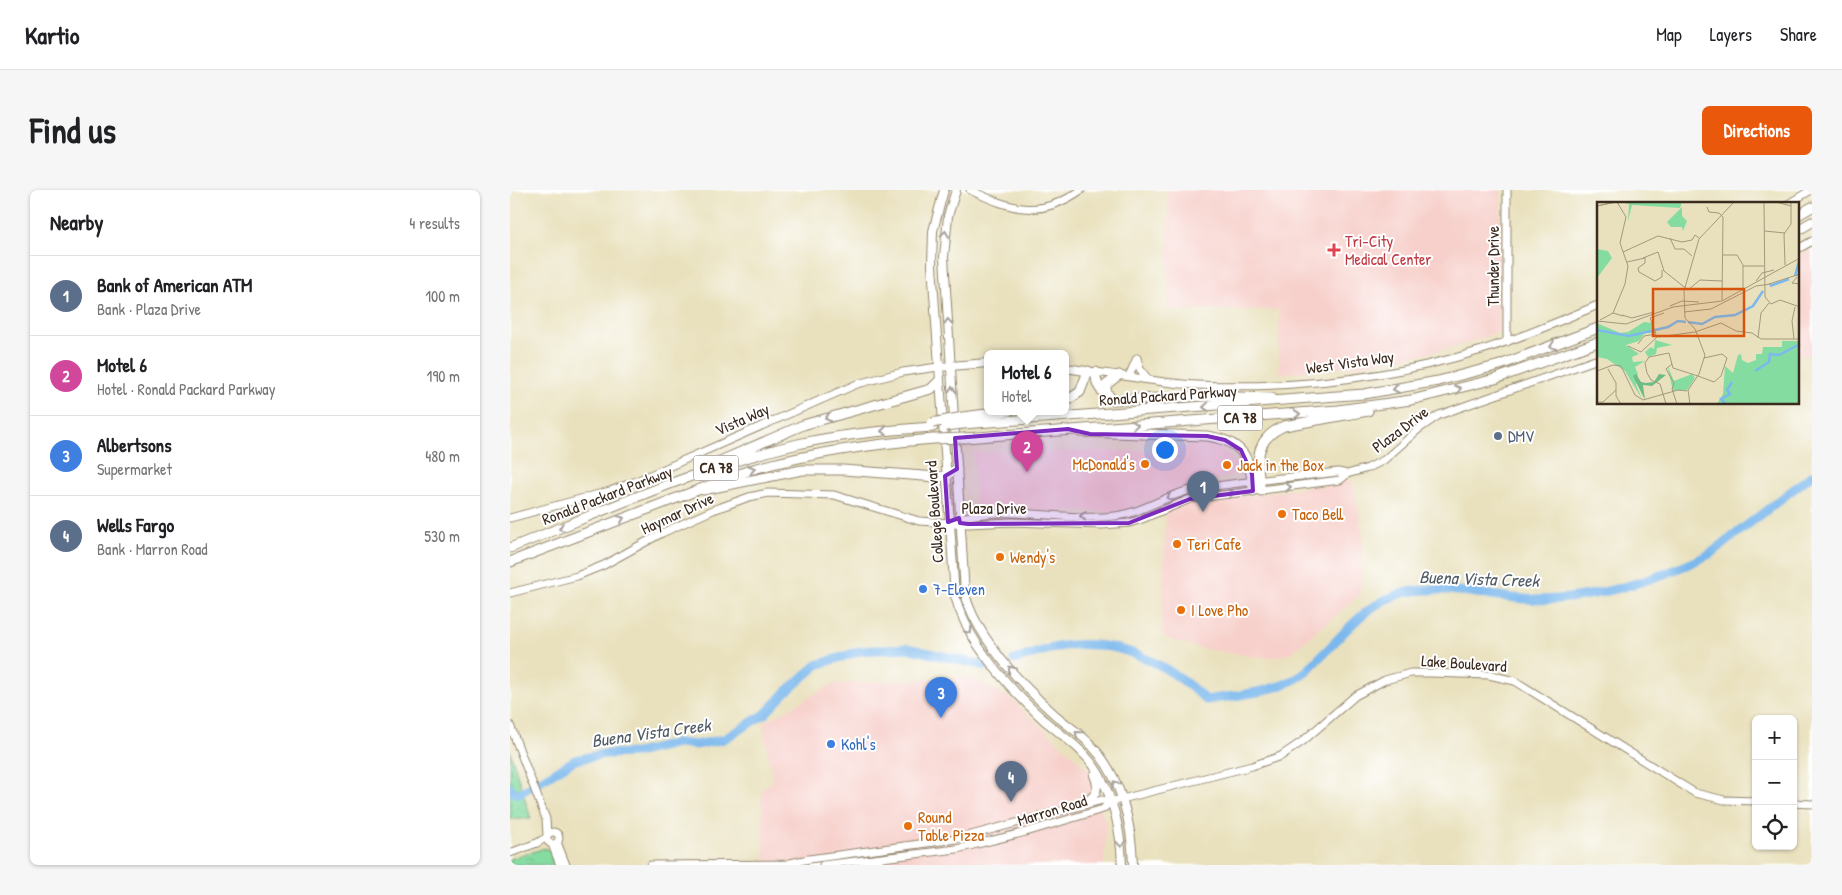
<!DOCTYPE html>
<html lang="en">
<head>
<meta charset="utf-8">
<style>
  :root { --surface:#fff; --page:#f6f6f6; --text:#202124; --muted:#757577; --line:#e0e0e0; --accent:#ea580c }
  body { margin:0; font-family:"Patrick Hand",sans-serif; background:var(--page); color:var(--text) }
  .controls { position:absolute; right:15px; bottom:15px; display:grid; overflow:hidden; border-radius:8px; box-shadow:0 1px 4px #0004 }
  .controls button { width:45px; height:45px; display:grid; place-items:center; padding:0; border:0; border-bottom:1px solid var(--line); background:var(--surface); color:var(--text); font:25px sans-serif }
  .you { position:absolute; left:654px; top:259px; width:18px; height:18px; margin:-12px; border:4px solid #fff; border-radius:50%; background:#1a73e8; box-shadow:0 0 0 8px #1a73e833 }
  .badge { display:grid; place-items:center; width:32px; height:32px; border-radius:50%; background:var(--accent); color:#fff; font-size:16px; font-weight:700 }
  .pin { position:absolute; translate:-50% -41px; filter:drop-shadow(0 1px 2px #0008) }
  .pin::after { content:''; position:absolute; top:26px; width:18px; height:15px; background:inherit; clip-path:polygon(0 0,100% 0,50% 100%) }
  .popup { position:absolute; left:474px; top:160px; width:85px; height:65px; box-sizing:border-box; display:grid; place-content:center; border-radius:8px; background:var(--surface); filter:drop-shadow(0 1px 4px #0005); font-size:16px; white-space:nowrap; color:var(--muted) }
  .popup b { font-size:19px; color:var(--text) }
  .popup::after { content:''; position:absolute; left:50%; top:100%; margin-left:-10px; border:10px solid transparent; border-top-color:var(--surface) }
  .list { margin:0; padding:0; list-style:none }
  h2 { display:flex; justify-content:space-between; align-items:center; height:65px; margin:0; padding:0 20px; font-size:21px }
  h2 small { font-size:16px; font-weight:400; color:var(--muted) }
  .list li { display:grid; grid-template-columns:32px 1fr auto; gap:15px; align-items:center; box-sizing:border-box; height:80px; padding:0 20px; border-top:1px solid var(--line) }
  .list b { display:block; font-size:19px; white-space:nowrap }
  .list p { margin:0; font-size:16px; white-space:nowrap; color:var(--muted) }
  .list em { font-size:16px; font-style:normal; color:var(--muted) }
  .icon { flex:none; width:28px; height:28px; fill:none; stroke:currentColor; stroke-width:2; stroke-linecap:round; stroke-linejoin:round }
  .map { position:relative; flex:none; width:1302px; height:675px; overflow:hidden; border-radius:8px }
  header { display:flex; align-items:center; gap:30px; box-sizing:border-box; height:70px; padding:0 25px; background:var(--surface); border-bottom:1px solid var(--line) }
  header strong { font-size:24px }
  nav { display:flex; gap:28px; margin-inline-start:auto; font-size:18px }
  .intro { display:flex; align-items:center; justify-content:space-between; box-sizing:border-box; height:120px; padding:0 30px }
  h1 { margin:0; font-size:35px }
  .button { padding:12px 22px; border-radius:8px; background:var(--accent); color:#fff; font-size:18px; font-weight:700 }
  main { display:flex; gap:30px; padding:0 30px }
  aside { flex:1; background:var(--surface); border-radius:8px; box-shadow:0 1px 4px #0004 }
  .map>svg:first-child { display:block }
  .built { fill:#f7d0cb }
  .grass { fill:url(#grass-dots); stroke:#608360 }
  .park { fill:url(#park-crowns); stroke:#608360 }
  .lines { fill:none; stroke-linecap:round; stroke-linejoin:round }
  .river { stroke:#7ab8ed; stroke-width:9 }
  .secondary-casing { stroke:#92866e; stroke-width:9 }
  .primary-casing { stroke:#92866e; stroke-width:10 }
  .highway-casing { stroke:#92866e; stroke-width:11 }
  .secondary { stroke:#fff; stroke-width:7 }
  .primary { stroke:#fff; stroke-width:8 }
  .highway { stroke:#fff; stroke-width:9 }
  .highway-bridge-casing { stroke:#92866e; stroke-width:11; stroke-linecap:butt }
  .highway-bridge { stroke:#fff; stroke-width:9 }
  .oneway { stroke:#a79f9a }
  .marked { fill:#7b2cbf; fill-opacity:0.2; stroke:#7b2cbf; stroke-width:4; stroke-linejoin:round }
  .health-dot { fill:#e0444e; stroke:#fff; stroke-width:2 }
  .service-dot { fill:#5c6f8a; stroke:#fff; stroke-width:2 }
  .food-dot { fill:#e8710a; stroke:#fff; stroke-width:2 }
  .shop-dot { fill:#3f7fe0; stroke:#fff; stroke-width:2 }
  .labels { text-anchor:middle; stroke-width:4; stroke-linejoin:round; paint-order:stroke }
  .shield { fill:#fff; stroke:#766a62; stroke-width:1 }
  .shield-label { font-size:15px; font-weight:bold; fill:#3b2a1e }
  .health-label { font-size:16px; fill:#be3a42; stroke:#fff; text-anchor:start }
  .street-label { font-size:16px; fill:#3b2a1e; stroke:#fff }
  .service-label { font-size:16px; fill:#4e5e75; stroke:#fff; text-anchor:start }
  .food-label { font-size:16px; fill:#c56008; stroke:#fff; text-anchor:start }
  .shop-label { font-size:16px; fill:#366cbe; stroke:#fff; text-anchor:start }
  .water-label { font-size:18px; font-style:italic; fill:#515c66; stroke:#fff }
  .inset-river { fill:none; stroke:#7ab8ed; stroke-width:2.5 }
  .inset-road { fill:none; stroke:#a3987d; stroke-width:1 }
  .view { fill:#d7540e; fill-opacity:0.15; stroke:#d7540e; stroke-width:2.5 }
  .inset-edge { fill:none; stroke:#3b2a1e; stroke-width:2.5 }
</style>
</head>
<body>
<header>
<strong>Kartio</strong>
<nav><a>Map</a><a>Layers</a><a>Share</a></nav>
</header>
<div class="intro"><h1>Find us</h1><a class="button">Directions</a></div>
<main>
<aside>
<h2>Nearby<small>4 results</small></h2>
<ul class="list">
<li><span class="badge" style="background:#5c6f8a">1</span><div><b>Bank of American ATM</b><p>Bank · Plaza Drive</p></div><em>100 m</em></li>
<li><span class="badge" style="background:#d1479c">2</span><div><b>Motel 6</b><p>Hotel · Ronald Packard Parkway</p></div><em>190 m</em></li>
<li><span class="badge" style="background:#3f7fe0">3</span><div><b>Albertsons</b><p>Supermarket</p></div><em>480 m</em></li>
<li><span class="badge" style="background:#5c6f8a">4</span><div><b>Wells Fargo</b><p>Bank · Marron Road</p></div><em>530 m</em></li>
</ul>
</aside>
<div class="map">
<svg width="1302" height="675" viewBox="0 0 1302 675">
  <defs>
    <pattern id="grass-dots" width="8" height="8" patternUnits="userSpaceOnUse" patternTransform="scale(1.25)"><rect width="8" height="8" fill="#85dca1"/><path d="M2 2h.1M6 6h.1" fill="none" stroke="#74bd8a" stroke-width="1.8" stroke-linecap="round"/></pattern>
    <pattern id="park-crowns" width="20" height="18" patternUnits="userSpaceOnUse" patternTransform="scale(1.25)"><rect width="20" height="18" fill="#85dca1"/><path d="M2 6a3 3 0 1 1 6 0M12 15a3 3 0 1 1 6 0" fill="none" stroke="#74bd8a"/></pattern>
  </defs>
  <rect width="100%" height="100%" fill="#fff"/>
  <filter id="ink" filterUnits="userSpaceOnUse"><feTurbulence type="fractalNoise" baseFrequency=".02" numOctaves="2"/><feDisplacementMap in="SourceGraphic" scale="10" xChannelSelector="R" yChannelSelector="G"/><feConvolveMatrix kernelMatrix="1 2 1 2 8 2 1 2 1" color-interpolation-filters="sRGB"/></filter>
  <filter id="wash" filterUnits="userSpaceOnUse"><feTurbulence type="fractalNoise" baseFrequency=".0096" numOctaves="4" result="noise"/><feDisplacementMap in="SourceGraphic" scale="20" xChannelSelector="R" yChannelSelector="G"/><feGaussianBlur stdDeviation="1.12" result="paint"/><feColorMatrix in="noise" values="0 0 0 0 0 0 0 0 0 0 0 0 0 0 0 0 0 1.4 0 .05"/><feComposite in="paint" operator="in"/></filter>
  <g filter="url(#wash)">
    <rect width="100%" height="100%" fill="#e9e1bd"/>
    <!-- built -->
    <path class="built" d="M658 0H991L989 142 952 155 918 163 844 176 769 184V120H658Z
      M1302 58V164L1288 166V67Z
      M702 254 715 260 727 277 725 284 662 301 625 317 605 322 465 319 464 262 648 261 657 257Z
      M842 290 853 344 850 405 781 463 768 467H747L689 458 655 448 651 441 656 322 678 313 746 305Z
      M458 487 499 507 579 580 596 636 594 675H255L251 600 263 591 253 533 323 494Z"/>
    <!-- grass -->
    <path class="grass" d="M0 561 21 629H0Z"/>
    <!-- park -->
    <path class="park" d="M35 658 42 662 46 675H0V669Z"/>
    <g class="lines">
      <!-- river -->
      <path class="river" d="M504 470C520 465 536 459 553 456 608 448 657 473 696 510 728 505 763 503 791 486 798 481 804 473 810 467 836 442 856 413 893 403 928 394 978 406 1014 409 1071 414 1149 390 1200 364L1302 285
        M0 598 5 603H10L65 570 94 564 127 563 168 553 186 555 214 549 255 524 276 502 307 475 350 461 397 458 476 476"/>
    </g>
  </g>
  <g filter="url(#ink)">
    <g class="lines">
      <!-- secondary casing -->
      <g class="secondary-casing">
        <path id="secondary" d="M460 0C503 20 530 29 571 0
          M997 0V152
          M1278 14 1301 0
          M1288 59 1302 51
          M586 182C620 186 654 194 687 195 782 199 881 188 972 160 1011 148 1050 131 1088 115
          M619 186 627 168 630 179 637 188
          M0 328 100 301 124 292 347 194 393 182 428 177
          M446 329C497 314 553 332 605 326 632 323 654 306 681 300 729 291 779 288 828 282L837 284
          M0 403 67 386 94 375 152 343 203 320 239 307 258 303 324 305 409 331 458 334 502 332 592 335 619 333 632 329 680 309 830 290 837 284 858 278 874 270 910 238 929 225 1088 169
          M0 535 36 629 37 645
          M1283 613 1302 614
          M37 648a6 6 0 1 1 12 0a6 6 0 1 1-12 0Z
          M47 652 56 675
          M42 654 50 675
          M0 663 27 653 37 647
          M280 673 299 669 446 649 592 610 600 612
          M141 675 283 674
          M313 675 447 659 516 642 593 619 600 612 742 576 771 566 793 551 845 506 875 490 901 483H921L979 485 1005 491 1185 603 1214 610 1246 611"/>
      </g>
      <!-- primary casing -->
      <g class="primary-casing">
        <path id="primary" d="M434 0 423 41 422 75 445 406C457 452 500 499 535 531 554 547 576 561 589 584 605 612 611 643 612 675
          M446 0 438 26 434 67 455 404C467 448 510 493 543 523 555 534 570 543 581 555 611 586 622 633 623 675
          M428 177 478 173
          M556 178 582 182
          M572 615C585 606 591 601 584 585"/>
      </g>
      <!-- highway casing -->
      <g class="highway-casing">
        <path id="highway" d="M1288 25 1302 17
          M1288 40 1302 32
          M586 182C585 195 592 204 603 210L697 206 762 208
          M599 206 596 200V195L609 185
          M556 211 570 202 578 181
          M453 227 499 221
          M453 234 854 204 928 191 990 175 1088 138
          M571 242 697 246C732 251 741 267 743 301
          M455 248 828 220 901 210 985 189 1088 152
          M201 275 293 235 421 199 429 191
          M193 300 292 280H333L427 287 435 286 447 279
          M751 301C746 272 744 249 774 236L858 221
          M0 358C94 321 189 277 288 254 332 244 377 240 423 237
          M0 372 240 280C300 263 360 254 423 249"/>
      </g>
      <!-- secondary -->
      <use href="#secondary" class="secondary"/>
      <!-- primary -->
      <use href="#primary" class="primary"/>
      <!-- highway -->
      <use href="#highway" class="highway"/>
      <!-- highway-bridge casing -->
      <g class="highway-bridge-casing">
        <path id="highway-bridge" d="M422 233 453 227
          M436 236 453 234
          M423 249 455 248"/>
      </g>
      <!-- highway-bridge -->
      <use href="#highway-bridge" class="highway-bridge"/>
    </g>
    <!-- one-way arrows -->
    <defs><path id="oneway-chevron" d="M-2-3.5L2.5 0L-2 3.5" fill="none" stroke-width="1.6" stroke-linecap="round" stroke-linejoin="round" transform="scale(1.25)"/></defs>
    <g class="oneway">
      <use href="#oneway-chevron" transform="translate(435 44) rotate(-83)"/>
      <use href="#oneway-chevron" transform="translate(438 132) rotate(-94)"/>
      <use href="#oneway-chevron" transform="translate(1043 156) rotate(160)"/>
      <use href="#oneway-chevron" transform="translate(886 199) rotate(170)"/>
      <use href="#oneway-chevron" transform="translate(948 199) rotate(-14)"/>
      <use href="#oneway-chevron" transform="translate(442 200) rotate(-93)"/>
      <use href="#oneway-chevron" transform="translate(696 217) rotate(176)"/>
      <use href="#oneway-chevron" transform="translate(787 224) rotate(-4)"/>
      <use href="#oneway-chevron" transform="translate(318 228) rotate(163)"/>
      <use href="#oneway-chevron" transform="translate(625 235) rotate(-4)"/>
      <use href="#oneway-chevron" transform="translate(374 241) rotate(175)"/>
      <use href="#oneway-chevron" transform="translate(242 279) rotate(-16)"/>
      <use href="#oneway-chevron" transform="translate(778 297) rotate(-8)"/>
      <use href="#oneway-chevron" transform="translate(721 303) rotate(-7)"/>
      <use href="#oneway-chevron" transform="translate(660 307) rotate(158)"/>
      <use href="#oneway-chevron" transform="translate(573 326) rotate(-178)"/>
      <use href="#oneway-chevron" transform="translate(111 329) rotate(-22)"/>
      <use href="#oneway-chevron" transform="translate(52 338) rotate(159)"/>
      <use href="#oneway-chevron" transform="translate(459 441) rotate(57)"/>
      <use href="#oneway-chevron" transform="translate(501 479) rotate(-128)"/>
      <use href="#oneway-chevron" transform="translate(568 544) rotate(-140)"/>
      <use href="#oneway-chevron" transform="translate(605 594) rotate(-114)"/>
      <use href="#oneway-chevron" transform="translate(611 654) rotate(85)"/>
    </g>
  </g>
  <!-- marked area -->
  <path class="marked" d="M558 239 580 244 697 246 715 250 731 260 742 284 743 301 680 309 619 333 458 334 450 333 449 328 438 332 435 286 447 279 445 248Z"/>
  <!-- markers -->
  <path class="health-dot" d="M821.5 52.5h5v5h5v5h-5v5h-5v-5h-5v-5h5z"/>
  <circle class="service-dot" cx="988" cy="246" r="5"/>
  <g class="food-dot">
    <circle cx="635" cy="274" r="5"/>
    <circle cx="717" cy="275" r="5"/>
    <circle cx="772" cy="324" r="5"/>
    <circle cx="667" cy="354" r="5"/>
    <circle cx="490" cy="367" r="5"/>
    <circle cx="671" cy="420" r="5"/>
    <circle cx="398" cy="636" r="5"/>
  </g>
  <g class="shop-dot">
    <circle cx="413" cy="399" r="5"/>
    <circle cx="321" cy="554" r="5"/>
  </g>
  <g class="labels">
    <!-- shield labels -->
    <g class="shield">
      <rect x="707.5" y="215.5" width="45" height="25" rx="4"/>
      <rect x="183.5" y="265.5" width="45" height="25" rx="4"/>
    </g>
    <g class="shield-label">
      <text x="730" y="233">CA 78</text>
      <text x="206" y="283">CA 78</text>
    </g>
    <!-- health labels -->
    <g class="health-label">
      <text x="835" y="57">Tri-City<tspan x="835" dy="18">Medical Center</tspan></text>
    </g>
    <!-- street labels -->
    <g class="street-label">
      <text transform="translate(983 76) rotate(-90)" y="6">Thunder Drive</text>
      <text transform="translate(840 172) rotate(-8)" y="6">West Vista Way</text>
      <text transform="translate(658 205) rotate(-4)" y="6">Ronald Packard Parkway</text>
      <text transform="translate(232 229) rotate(-24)" y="6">Vista Way</text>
      <text transform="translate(890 239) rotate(-37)" y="6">Plaza Drive</text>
      <text transform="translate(97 305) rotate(-21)" y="6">Ronald Packard Parkway</text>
      <text x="484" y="324">Plaza Drive</text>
      <text transform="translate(424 322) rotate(-94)" y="6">College Boulevard</text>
      <text transform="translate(167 323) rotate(-25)" y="6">Haymar Drive</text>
      <text transform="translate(954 473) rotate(4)" y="6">Lake Boulevard</text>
      <text transform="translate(542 620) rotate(-17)" y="6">Marron Road</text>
    </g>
    <!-- service labels -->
    <g class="service-label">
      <text x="998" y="252">DMV</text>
    </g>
    <!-- food labels -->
    <g class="food-label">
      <text x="625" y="280" text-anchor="end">McDonald's</text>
      <text x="727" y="281">Jack in the Box</text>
      <text x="782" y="330">Taco Bell</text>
      <text x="677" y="360">Teri Cafe</text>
      <text x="500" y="373">Wendy's</text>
      <text x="681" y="426">I Love Pho</text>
      <text x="408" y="633">Round<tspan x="408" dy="18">Table Pizza</tspan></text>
    </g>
    <!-- shop labels -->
    <g class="shop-label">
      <text x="423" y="405">7-Eleven</text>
      <text x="331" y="560">Kohl's</text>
    </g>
    <!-- water labels -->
    <g class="water-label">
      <text transform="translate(969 389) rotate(2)" y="6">Buena Vista Creek</text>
      <text transform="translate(141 543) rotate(-8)" y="6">Buena Vista Creek</text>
    </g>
  </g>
  <!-- overview -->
  <g transform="translate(1087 12)">
    <rect width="202" height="202" fill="#e9e1bd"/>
    <path d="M22 0H85L83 6 35 3 31 19 32 2ZM0 47 11 49 15 56 0 76ZM47 120 55 121 58 131H48L42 139 29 143 42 152 35 155 36 160 48 159 38 165 41 172 39 183 45 197 28 169 10 157 0 155V121L23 131 31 130ZM58 138 75 143 60 146 59 152 51 155 48 150 54 145 57 147ZM70 163 77 179 95 172 98 176 90 188 76 189Z" fill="#85dca1"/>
    <path d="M39 172 44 180 49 181 57 180 62 172 69 173 55 184 46 183 48 198 36 174Z" fill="#6cbc87"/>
    <path d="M85 5V14L90 19 86 29 85 25H74L70 20ZM185 139H202V202H120L126 192 128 164 136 171 141 153 144 152 145 158 151 161 159 158V152H165L166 145H185Z" fill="#85dca1"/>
    <path class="inset-river" d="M198 74 202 59M173 84 192 77M91 120 105 122 118 115 138 113 156 104 166 89M0 128 32 134 71 125 81 119 89 120M158 169 172 160 173 152 182 153 203 142M129 202 124 197 133 192 130 188 135 180"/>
    <path class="inset-road" d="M167 0 168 95 174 102 183 98 203 105M179 0 194 4M0 4 19 0M0 4 18 0M110 5 112 10 122 11 126 15 125 98M167 29 188 31M73 36 78 47H87L95 54M26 50 61 34 85 40 95 38 98 33 102 36M126 53H140L146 63V87M48 55V61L41 66 42 70 58 79 65 75V68M46 56 61 50 67 69 91 88 103 78 125 79M30 60 48 56M188 63 187 32 194 22V0M146 64H167M200 75 195 81 203 82M159 79 165 71 177 68M172 82 203 72M73 104 85 99 102 100M87 110 114 107 159 84 174 82M16 111 28 82 31 64 23 41 29 15 20 0M25 113 35 116 57 110M3 118 16 111 26 114M0 119 29 122 76 105 125 99 203 56M98 130 124 121 139 129 155 131 164 137H203M59 132 53 116 67 111M61 135 98 130M161 136 164 111 172 101M197 137 195 119 198 105M41 142 47 134 59 132M31 144 44 150 60 135M75 162 69 167 77 181 75 187 80 202M11 167 19 181V194L24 202M0 169 16 163 24 164 38 193 46 198 81 188 90 189M101 174 117 180 124 174 130 156 125 152 107 156M0 200H6L19 188M69 202 63 182 54 178 50 171 48 161 52 155 72 151 76 166 101 174M93 202 91 188 102 172 108 153 98 127 88 116 87 89 102 37 137 0"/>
    <path class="view" d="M56 87H147V134H56Z"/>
    <rect width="202" height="202" class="inset-edge"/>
  </g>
</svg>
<div class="controls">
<button>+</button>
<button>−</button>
<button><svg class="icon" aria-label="locate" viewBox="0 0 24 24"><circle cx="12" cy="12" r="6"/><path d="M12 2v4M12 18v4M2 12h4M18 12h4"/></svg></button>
</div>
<div class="you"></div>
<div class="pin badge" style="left:693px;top:322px;background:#5c6f8a">1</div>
<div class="pin badge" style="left:517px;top:282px;background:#d1479c">2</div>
<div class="popup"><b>Motel 6</b>Hotel</div>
<div class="pin badge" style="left:431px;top:528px;background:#3f7fe0">3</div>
<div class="pin badge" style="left:501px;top:612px;background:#5c6f8a">4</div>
</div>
</main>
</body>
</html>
